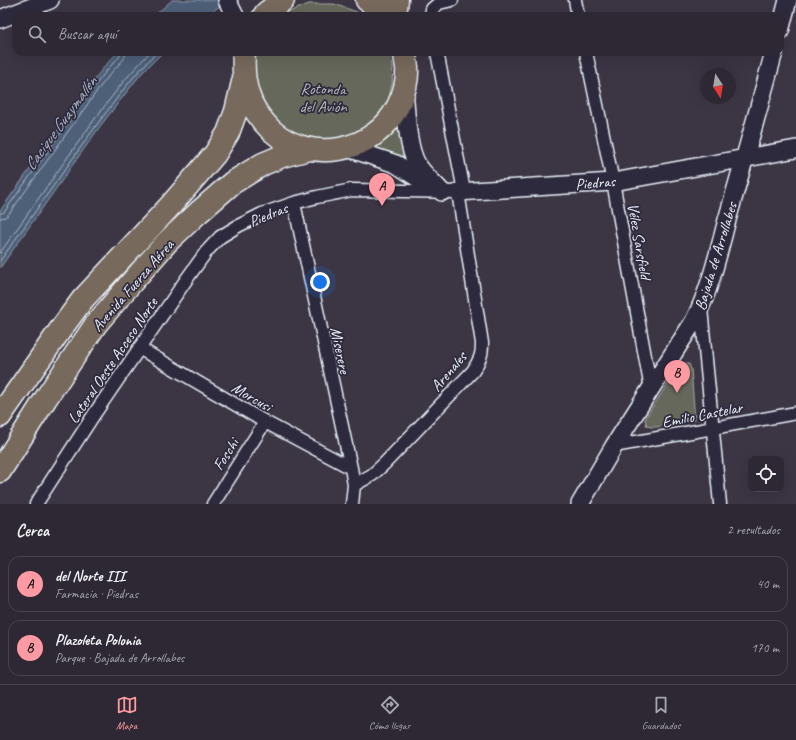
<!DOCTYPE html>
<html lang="es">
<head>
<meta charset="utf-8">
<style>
  :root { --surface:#2d2833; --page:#35303b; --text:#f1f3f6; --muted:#a7a6ac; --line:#48444e; --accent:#ff9aa2 }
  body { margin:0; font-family:Caveat,sans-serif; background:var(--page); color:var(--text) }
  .controls { position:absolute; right:12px; bottom:12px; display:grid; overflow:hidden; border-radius:8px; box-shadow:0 4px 16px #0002 }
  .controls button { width:36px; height:36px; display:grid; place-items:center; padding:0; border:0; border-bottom:1px solid var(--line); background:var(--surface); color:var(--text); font:20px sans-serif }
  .compass { position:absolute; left:700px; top:68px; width:36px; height:36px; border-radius:50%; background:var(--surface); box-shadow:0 4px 16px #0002; rotate:168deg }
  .you { position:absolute; left:320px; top:282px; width:14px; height:14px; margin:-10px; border:3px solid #fff; border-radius:50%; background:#1a73e8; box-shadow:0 0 0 6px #1a73e833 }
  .badge { display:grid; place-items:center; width:26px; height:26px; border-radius:50%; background:var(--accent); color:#111; font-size:13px; font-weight:700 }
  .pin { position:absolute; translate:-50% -33px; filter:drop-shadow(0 1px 2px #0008) }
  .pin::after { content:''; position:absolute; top:21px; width:14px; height:12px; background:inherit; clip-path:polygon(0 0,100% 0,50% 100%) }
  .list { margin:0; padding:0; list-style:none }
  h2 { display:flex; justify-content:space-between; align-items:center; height:52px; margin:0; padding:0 16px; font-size:17px }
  h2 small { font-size:13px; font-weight:400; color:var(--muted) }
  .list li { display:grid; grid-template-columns:26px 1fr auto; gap:12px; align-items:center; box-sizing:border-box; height:56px; margin:0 8px 8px; padding:0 8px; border:1px solid var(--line); border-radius:12px }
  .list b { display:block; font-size:15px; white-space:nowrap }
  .list p { margin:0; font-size:13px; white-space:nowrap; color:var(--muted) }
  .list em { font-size:13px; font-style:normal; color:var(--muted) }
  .icon { flex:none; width:22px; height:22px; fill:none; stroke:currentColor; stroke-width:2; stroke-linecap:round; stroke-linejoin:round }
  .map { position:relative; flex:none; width:796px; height:504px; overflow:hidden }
  .search { position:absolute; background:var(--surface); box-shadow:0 4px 16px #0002; left:12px; right:12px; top:12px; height:44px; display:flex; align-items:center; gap:10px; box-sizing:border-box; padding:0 14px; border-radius:12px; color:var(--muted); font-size:15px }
  .sheet { height:180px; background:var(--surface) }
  nav { display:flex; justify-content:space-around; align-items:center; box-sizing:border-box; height:56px; border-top:1px solid var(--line); background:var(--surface); font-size:11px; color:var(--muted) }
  nav a { display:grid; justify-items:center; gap:2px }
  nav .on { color:var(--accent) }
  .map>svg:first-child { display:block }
  .green { fill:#65685a; stroke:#a6aca9 }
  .water { fill:#4d6178; stroke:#8b9bab }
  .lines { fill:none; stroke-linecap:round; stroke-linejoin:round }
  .shore { stroke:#aab7c5; stroke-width:1 }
  .street-casing { stroke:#e8f1f8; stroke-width:15 }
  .secondary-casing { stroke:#e8f1f8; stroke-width:20 }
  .highway-casing { stroke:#e8f1f8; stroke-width:25 }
  .street { stroke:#2f2a3d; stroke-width:12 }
  .secondary { stroke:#2f2a3d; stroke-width:17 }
  .highway { stroke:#77695c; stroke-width:22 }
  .labels { text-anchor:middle; stroke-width:3.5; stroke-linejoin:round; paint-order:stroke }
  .park-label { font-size:16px; fill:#b4bab9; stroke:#2f2a3d }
  .street-label { font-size:16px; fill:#e8f1f8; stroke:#2f2a3d }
  .water-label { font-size:17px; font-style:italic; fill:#aab7c5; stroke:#2f2a3d }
</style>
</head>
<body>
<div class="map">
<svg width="796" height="504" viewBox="0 0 796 504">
  <rect width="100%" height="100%" fill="#3c3544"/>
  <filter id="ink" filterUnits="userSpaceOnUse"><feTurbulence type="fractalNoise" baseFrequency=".025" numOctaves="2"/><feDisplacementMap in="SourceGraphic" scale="8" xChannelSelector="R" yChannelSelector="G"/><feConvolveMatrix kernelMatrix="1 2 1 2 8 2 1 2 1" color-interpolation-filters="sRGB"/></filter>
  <g filter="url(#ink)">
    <!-- green -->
    <path class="green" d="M309 4H334L357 12 363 16H283L286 13Z
      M256 52H390L393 67 392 84 388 101 379 116 367 128 352 137 311 143 269 120 252 75Z
      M403 119 408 162 371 150 384 142 395 130Z
      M684 363 689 364 691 369 695 420 656 427H651L647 426 645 420 646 417 679 367 681 364Z"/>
    <!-- water -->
    <path class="water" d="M172 0H227L207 16H154Z
      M118 52H163L141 74 130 88 101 125 0 268V211L90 85 104 67Z"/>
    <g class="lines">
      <!-- shore -->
      <path class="shore" d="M0 213H3L5 211 93 88 107 70 120 56 121 52
        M0 218 5 217 9 214 97 91 111 73 124 59 126 52
        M0 253 94 120 123 82 150 52
        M0 261 98 123 127 85 138 72 157 52"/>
      <!-- street casing -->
      <g class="street-casing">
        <path id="street" d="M575 0 578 16
          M431 16 432 9 439 3 452 0
          M437 52 464 191
          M586 52 613 182 651 389
          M294 203 351 468 354 485 352 504
          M701 308 720 504
          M139 348 265 422 351 468
          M614 446 796 413
          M36 504 95 413 186 280 206 252 220 237 238 226 262 214 294 203 317 197 352 190 458 192 482 343C482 356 480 359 473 371L384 464 372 475 354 485
          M213 504 265 422"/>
      </g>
      <!-- secondary casing -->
      <g class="secondary-casing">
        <path id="secondary" d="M227 0 235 16
          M0 19 50 0
          M780 31 788 0
          M404 90C406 110 407 147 417 164 424 175 434 183 442 192
          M348 148 396 164 427 184
          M458 192 613 182 796 149
          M580 504 614 446 694 321C710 290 718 254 727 220 743 164 759 108 774 52"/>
      </g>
      <!-- highway casing -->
      <g class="highway-casing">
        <path id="highway" d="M367 0 380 9 386 16
          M264 16 266 13 283 0
          M395 16 397 0
          M244 52C243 66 244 81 248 94 252 108 261 120 271 130 310 165 375 153 398 106 404 95 408 79 407 67 406 62 405 57 405 52
          M0 416 63 326 83 299 171 205 215 154 228 133 236 111 244 78
          M0 471 46 398 96 324 131 283 167 242 199 212 232 183 263 164 282 156 309 149"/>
      </g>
      <!-- street -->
      <use href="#street" class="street"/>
      <!-- secondary -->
      <use href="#secondary" class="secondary"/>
      <!-- highway -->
      <use href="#highway" class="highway"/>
    </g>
  </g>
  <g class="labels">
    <!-- park labels -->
    <g class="park-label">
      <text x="323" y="94">Rotonda<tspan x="323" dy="18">del Avión</tspan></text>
    </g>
    <!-- street labels -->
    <g class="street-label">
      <text transform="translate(595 182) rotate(-5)" y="6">Piedras</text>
      <text transform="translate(268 214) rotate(-22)" y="6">Piedras</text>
      <text transform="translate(640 241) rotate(80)" y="6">Vélez Sarsfield</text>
      <text transform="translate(715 256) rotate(-73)" y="6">Bajada de Arrollabes</text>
      <text transform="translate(132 285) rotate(-49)" y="6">Avenida Fuerza Aérea</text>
      <text transform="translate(341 350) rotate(78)" y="6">Miserere</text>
      <text transform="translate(112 360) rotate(-56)" y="6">Lateral Oeste Acceso Norte</text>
      <text transform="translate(448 371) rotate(-50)" y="6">Arenales</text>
      <text transform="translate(252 396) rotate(30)" y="6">Morcusi</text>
      <text transform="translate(702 414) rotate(-11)" y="6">Emilio Castelar</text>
      <text transform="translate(225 454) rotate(-58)" y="6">Foschi</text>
    </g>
    <!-- water labels -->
    <g class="water-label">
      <text transform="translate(60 123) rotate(-54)" y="6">Cacique Guaymallén</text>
    </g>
  </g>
</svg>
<div class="controls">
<button><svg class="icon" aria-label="locate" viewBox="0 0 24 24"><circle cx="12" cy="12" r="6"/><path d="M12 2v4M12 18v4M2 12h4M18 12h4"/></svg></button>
</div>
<svg class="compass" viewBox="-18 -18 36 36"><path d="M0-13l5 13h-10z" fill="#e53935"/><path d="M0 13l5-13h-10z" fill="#a7a6ac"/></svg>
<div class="you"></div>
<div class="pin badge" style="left:382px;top:206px">A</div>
<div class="pin badge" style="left:677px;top:393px">B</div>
<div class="search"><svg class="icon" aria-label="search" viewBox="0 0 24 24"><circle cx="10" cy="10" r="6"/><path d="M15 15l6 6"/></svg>Buscar aquí</div>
</div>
<section class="sheet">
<h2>Cerca<small>2 resultados</small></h2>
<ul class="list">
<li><span class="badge">A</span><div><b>del Norte III</b><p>Farmacia · Piedras</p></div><em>40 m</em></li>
<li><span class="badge">B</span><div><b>Plazoleta Polonia</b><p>Parque · Bajada de Arrollabes</p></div><em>170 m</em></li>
</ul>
</section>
<nav>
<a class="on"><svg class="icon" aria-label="map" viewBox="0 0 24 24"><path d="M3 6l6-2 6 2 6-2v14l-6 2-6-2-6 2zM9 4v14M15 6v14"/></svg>Mapa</a>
<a><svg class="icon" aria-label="directions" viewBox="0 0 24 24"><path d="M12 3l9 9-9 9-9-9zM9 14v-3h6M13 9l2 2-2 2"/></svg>Cómo llegar</a>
<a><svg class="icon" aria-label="saved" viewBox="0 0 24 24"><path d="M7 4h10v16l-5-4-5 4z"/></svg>Guardados</a>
</nav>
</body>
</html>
